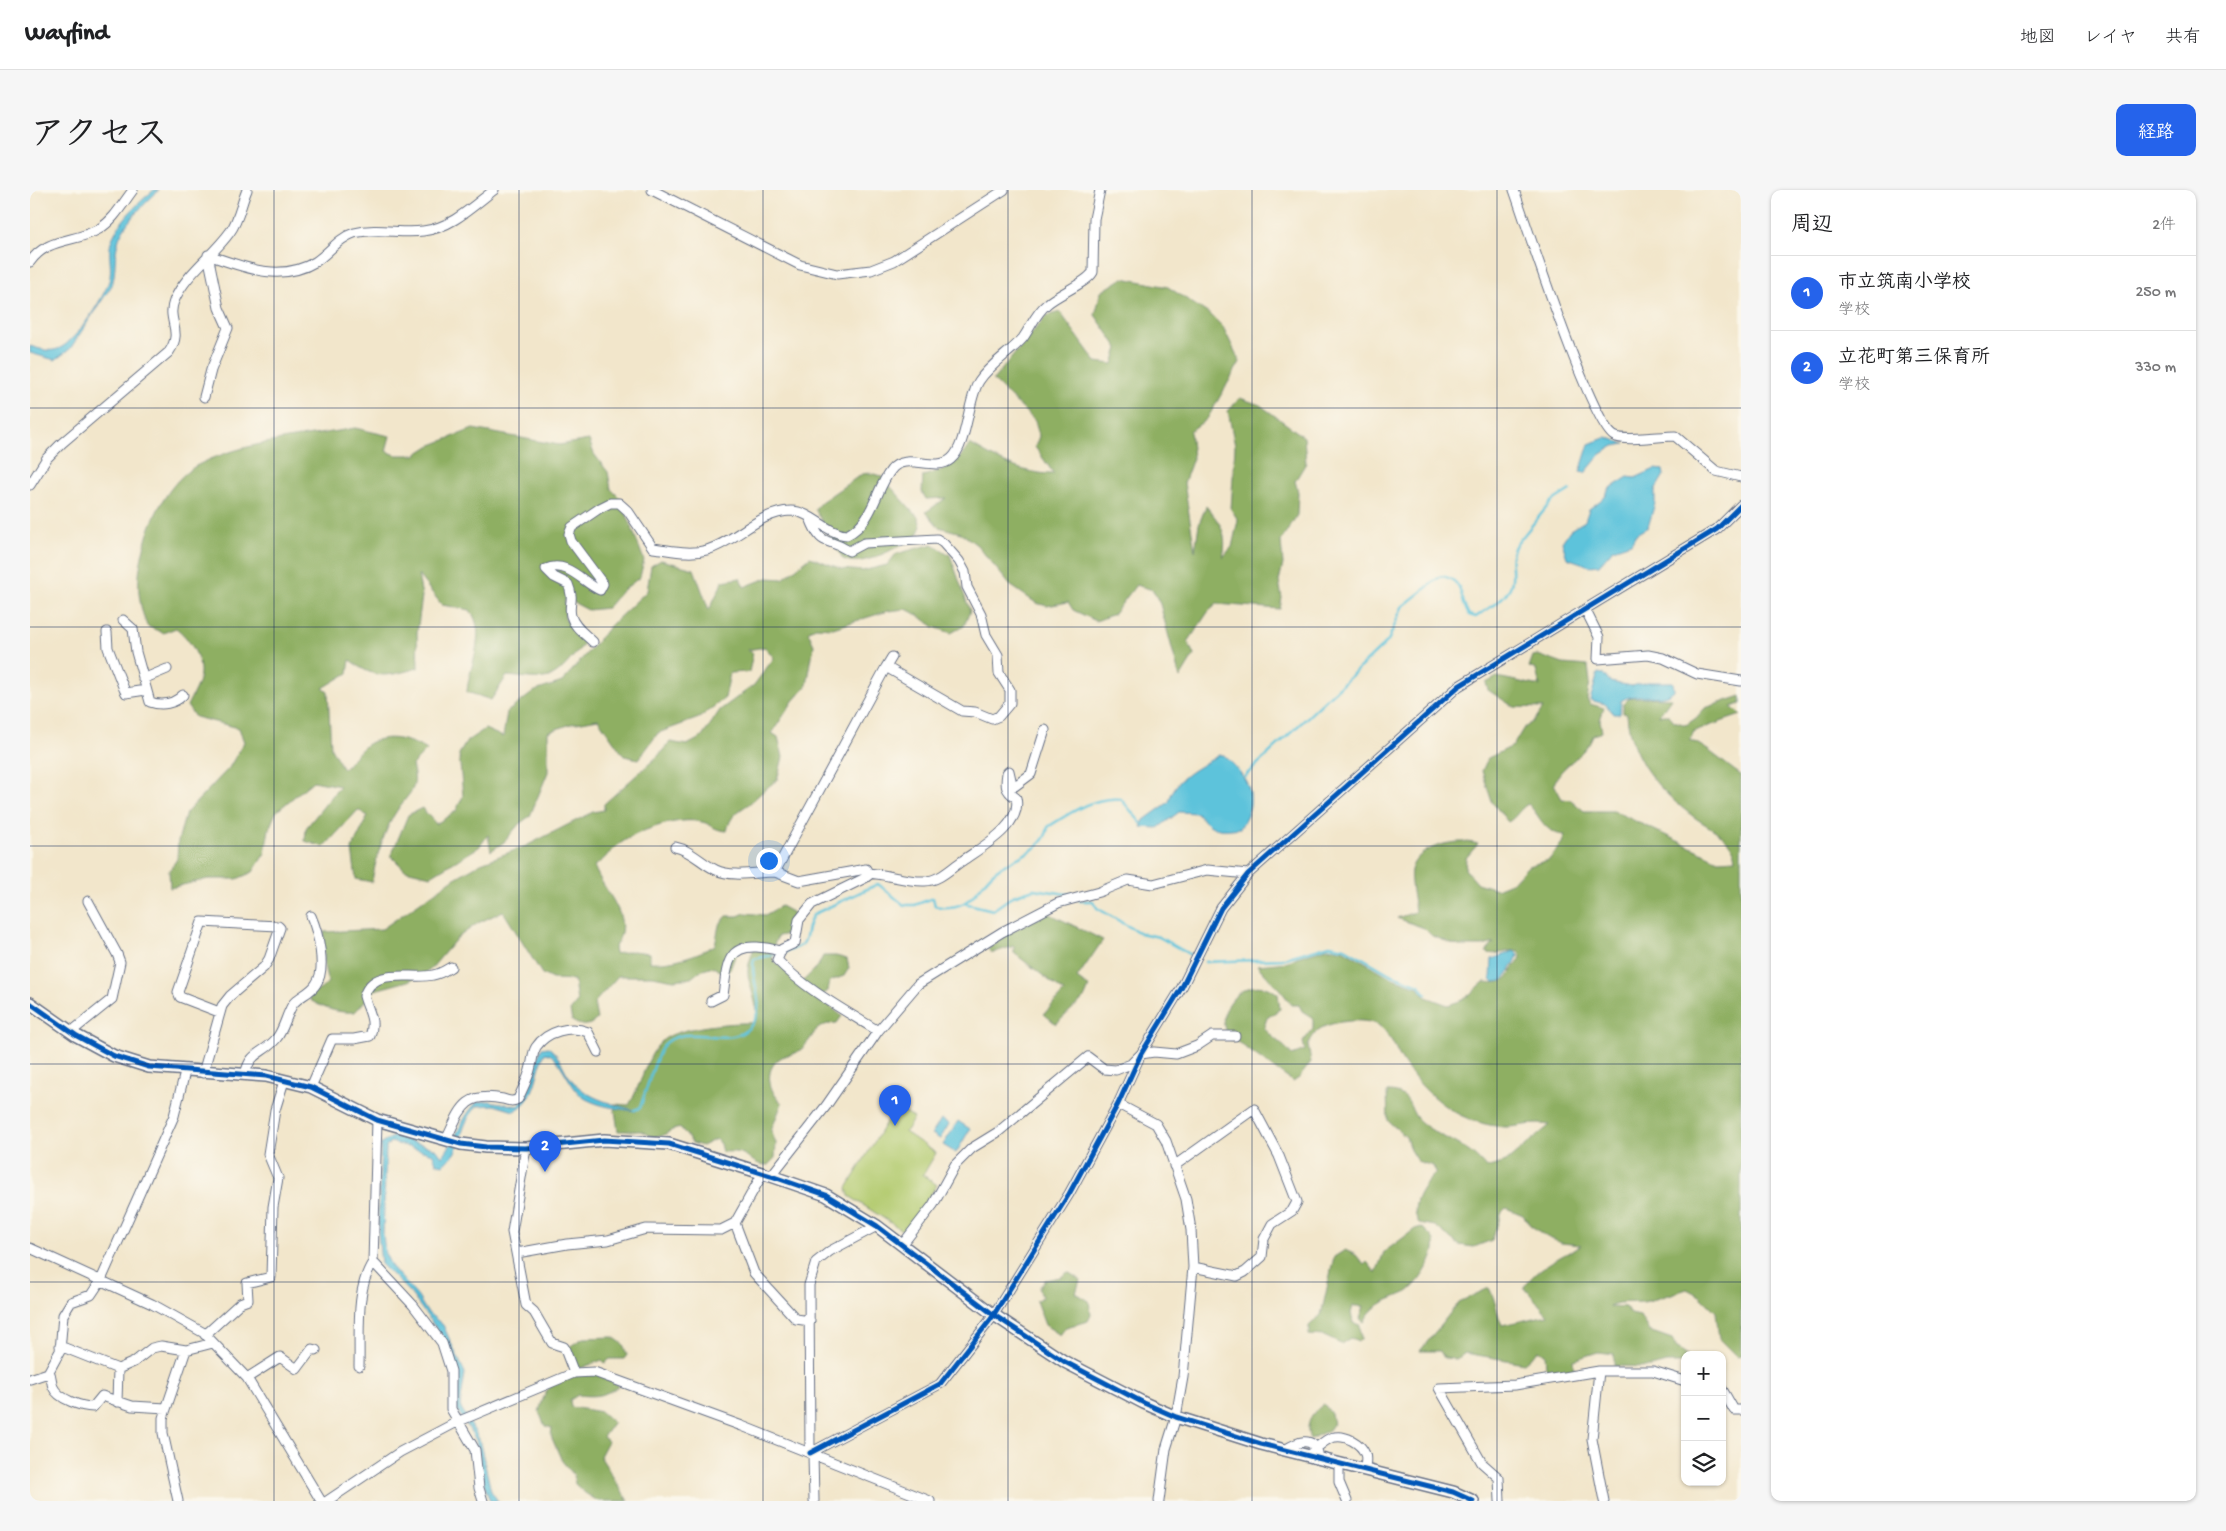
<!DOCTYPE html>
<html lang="ja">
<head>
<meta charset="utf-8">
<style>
  :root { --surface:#fff; --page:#f6f6f6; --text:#202124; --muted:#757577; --line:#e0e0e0; --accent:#2563eb }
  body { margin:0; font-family:"Gochi Hand","Klee One",sans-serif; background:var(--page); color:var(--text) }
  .controls { position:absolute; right:15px; bottom:15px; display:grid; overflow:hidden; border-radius:10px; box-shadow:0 1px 4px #0004 }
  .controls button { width:45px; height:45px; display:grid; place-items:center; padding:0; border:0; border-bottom:1px solid var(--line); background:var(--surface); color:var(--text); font:25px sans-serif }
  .you { position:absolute; left:738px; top:670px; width:18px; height:18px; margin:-12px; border:4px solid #fff; border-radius:50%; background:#1a73e8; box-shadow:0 0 0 8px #1a73e833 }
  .badge { display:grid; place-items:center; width:32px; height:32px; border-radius:50%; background:var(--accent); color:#fff; font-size:16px; font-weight:700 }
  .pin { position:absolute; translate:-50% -41px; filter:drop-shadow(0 1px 2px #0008) }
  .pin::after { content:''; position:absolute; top:26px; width:18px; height:15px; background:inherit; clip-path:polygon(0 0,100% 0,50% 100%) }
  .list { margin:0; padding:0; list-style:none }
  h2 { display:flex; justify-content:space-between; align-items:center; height:65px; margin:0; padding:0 20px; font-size:21px }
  h2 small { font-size:16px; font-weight:400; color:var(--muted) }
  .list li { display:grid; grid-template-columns:32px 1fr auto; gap:15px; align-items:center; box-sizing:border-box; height:75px; padding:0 20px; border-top:1px solid var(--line) }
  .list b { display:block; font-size:19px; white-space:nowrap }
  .list p { margin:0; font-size:16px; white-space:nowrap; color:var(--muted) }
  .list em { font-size:16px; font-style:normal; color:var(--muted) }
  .icon { flex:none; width:28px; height:28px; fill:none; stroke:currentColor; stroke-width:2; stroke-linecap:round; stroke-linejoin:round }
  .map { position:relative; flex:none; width:1711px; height:1311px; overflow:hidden; border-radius:10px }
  header { display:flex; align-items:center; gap:30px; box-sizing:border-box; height:70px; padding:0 25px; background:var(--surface); border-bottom:1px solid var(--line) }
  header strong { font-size:24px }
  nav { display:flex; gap:28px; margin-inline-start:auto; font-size:18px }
  .intro { display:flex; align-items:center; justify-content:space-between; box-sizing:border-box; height:120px; padding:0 30px }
  h1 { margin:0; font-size:35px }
  .button { padding:12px 22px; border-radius:10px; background:var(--accent); color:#fff; font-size:18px; font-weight:700 }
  main { display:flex; gap:30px; padding:0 30px }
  aside { flex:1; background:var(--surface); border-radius:10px; box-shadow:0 1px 4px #0004 }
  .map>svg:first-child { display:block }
  .green { fill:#b3cb70; stroke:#677d67 }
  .forest { fill:#8eaf62; stroke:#546f60 }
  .water { fill:#5dc3db; stroke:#3c799c }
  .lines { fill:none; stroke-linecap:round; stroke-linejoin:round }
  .stream { stroke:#5dc3db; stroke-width:2.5 }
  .minor-casing { stroke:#666f84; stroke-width:11 }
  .tertiary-casing { stroke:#666f84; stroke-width:14 }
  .minor { stroke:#fff; stroke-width:9 }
  .tertiary { stroke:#fff; stroke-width:11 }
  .cycleway-casing { stroke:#fbf7ec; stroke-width:8 }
  .cycleway { stroke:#0057b8; stroke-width:5 }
  .grid { fill:none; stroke:#1b2f5e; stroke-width:1; stroke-opacity:0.55 }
</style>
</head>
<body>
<header>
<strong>Wayfind</strong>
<nav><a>地図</a><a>レイヤ</a><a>共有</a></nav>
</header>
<div class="intro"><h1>アクセス</h1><a class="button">経路</a></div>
<main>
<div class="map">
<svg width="1711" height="1311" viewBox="0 0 1711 1311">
  <rect width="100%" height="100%" fill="#fbf7ec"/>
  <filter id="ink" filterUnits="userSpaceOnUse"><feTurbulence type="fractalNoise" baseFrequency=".02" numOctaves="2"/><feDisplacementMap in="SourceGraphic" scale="10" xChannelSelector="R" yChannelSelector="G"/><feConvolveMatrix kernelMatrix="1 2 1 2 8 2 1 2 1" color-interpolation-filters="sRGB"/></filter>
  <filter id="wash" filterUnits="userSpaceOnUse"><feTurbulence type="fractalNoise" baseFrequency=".0096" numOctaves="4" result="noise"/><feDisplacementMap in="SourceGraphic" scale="20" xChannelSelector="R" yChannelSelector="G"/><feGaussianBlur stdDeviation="1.12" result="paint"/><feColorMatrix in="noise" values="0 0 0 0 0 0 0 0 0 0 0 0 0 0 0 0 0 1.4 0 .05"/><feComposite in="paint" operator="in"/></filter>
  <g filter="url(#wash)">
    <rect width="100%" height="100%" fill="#f2e6cb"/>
    <!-- green -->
    <path class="green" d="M865 917 884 928 875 942 906 963 893 985 907 995 875 1042 819 1006 817 998Z"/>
    <!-- forest -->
    <path class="forest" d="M1093 88 1138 97 1182 126 1193 137 1210 172 1177 229 1160 241 1163 268 1154 293 1165 361 1169 334 1176 316C1191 334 1198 343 1193 367L1202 357 1208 330 1201 319 1205 256 1198 221 1210 208 1230 215 1274 247 1276 273 1265 291 1268 302 1267 325 1251 351 1253 374 1249 391 1252 408 1250 419 1187 414 1178 422 1158 452 1164 465 1150 488 1130 414 1123 400 1106 395 1084 424 1066 431 1043 420 1038 412 1017 416 1006 413 980 395 947 355 931 343 909 337 896 322 916 308 896 309 892 302 893 286C916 279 926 276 940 254 967 270 991 284 1024 284L1005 257 1009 246 1005 231 963 190 1016 126 1030 122 1066 172 1083 174 1088 158 1065 125 1071 102Z
      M325 238 360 246 356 261 366 265H385L399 256 443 239 529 255 559 250 564 264 578 282 581 299 591 309 614 370 610 387 592 401 577 418 558 420 535 408V429L555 453C521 491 529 491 477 486L461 510 437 502C439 474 458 445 440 420L412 415 388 385 392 406 387 443 388 478C358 486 346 491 320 470L318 483 293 498 298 502 301 558 313 579C320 572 327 563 335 556 354 542 379 549 397 560L382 575C389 600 380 601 368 619 355 637 345 670 342 692L326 689 322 659 338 626 328 620 294 657 275 651 276 638 310 596 283 591 246 622 239 639 235 663 223 682 207 689H178L140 698 139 681 147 669 148 651 156 623 199 578 214 552 209 538 165 527 157 516C161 507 170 493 170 483 171 466 158 447 146 438L133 443 117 436C105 404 107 383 116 350 123 324 141 290 166 276 213 251 273 248 325 238Z
      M840 283 851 286 888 327 891 336 886 347C867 356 834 379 813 369L785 319 791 312 832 284Z
      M903 354 920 365 940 421 934 436 921 443 904 437 888 425 876 419 858 421 803 438 785 437 778 442 784 455 777 495 763 511 742 543 748 547 753 567 747 590C737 597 728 606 719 614 707 622 700 626 697 641 682 640 682 634 672 632 648 626 605 641 587 656 578 663 574 671 564 676 575 705 606 727 584 758L585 764 602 761 620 763V772C641 774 668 765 685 755L689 735 697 726H708L715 723 735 725 751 716 762 722 766 729C763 740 760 745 748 746L741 761 743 770 771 793 788 776 793 766H806L817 769 819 778 814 786 800 791 798 801 789 807 812 826 807 833C781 834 786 848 769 861 765 864 759 864 754 866 733 876 737 900 752 913L741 941 746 953 745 968 738 975C724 975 724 970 713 964 706 961 699 962 692 962L690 954 686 949 672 956 662 953 651 938 642 940 632 946 622 947 612 941H588L584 914 599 915C611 896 616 865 633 850 648 837 704 832 724 833 732 821 719 798 718 784 717 776 722 765 724 757L720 753C708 757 704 768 700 780L690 781 683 777 670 781 661 788 644 790 623 786H588L564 813 567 829C559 837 552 837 542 831L540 821 547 812 544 790 522 789 512 784 473 721 448 733 427 748 400 780 378 791 345 800 325 822C307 823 295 819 280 810V804L291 799 298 792 294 776V742L352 739 425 688 451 673 496 656 563 622 574 620V614L628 566 640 552 657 555 672 547 690 520 724 495 744 468 735 457 717 460 723 463 719 482 700 483 695 508 669 528 628 543 609 569 594 566 568 529 541 534 518 542V582L500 626 489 634 474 652 461 661 458 645 449 657 401 686 375 680 361 666 378 625 392 618 406 634 426 621 433 606 429 564 437 551 455 539 473 547 477 522 505 501 532 492 581 435 617 401 621 376 631 370 664 379 679 420 693 391 710 388 714 397 737 388 753 389 780 367 812 379 832 381 857 375 866 364Z
      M1508 465 1533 474 1558 476 1560 492 1557 509 1560 514 1574 518 1570 530 1572 542 1563 545C1555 568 1530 574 1524 594L1532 609 1541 610 1554 621H1584L1688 670 1706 669C1703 647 1679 638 1664 627 1629 601 1600 569 1597 524L1593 523V514L1600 507 1641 508 1629 525H1639L1644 531 1656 535 1666 528 1675 518 1711 506V514L1701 517 1711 525 1664 541 1660 550C1679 558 1693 573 1711 585V1166L1707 1167 1689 1149 1686 1122 1670 1106 1657 1099C1644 1103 1631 1108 1618 1111 1605 1114 1591 1110 1579 1116L1595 1117 1601 1124 1610 1126 1619 1141 1642 1149 1646 1157 1658 1165H1655V1173H1636L1621 1177 1584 1176V1164L1568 1162 1543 1170 1544 1181 1524 1183 1516 1178 1515 1164 1509 1160 1494 1173 1435 1163 1427 1169 1414 1168 1410 1161H1390L1429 1112 1459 1098C1466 1110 1466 1122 1472 1135L1518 1125 1494 1097C1509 1075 1529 1069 1551 1055L1531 1053 1517 1047 1500 1035 1493 1025 1476 1018 1472 1022 1462 1050 1444 1057 1429 1055 1405 1036 1389 1033C1378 1016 1393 995 1406 983L1403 976 1387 971 1380 960 1376 947 1358 931 1357 902C1385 902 1376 921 1392 933 1413 950 1439 955 1456 978L1476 972 1520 935C1500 932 1492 937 1475 937 1456 936 1434 929 1418 918 1401 907 1384 889 1373 872 1366 861 1360 842 1348 835 1335 827 1296 831 1286 842 1283 846 1280 851 1278 855L1281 872 1269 888 1263 892 1209 853 1198 848C1195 841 1192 832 1194 825 1202 800 1227 787 1248 804L1250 819 1237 828 1234 837C1242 849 1254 854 1262 865L1275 860 1273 852 1283 839V828L1272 821 1269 815H1261C1252 799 1238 789 1227 775L1258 772 1267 767 1297 758H1304L1314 760 1362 788 1388 797 1396 807 1418 815 1433 810 1454 792C1481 795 1475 786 1491 768L1489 761C1478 759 1466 767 1456 762L1464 753 1453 756H1429L1402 746 1394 738 1367 728 1385 722C1384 712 1379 689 1381 680 1387 655 1428 648 1448 654L1436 668 1435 679 1447 693 1466 699 1483 692 1498 676 1519 670 1532 653 1535 645C1514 644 1510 625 1498 614 1489 619 1487 627 1478 632L1462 612 1452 581 1458 568 1483 556 1493 539 1505 530 1513 518 1484 517 1458 500 1456 493 1467 487 1510 496 1506 480 1499 477 1503 466Z
      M1018 723 1073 750 1047 788 1059 797 1055 807 1026 834 1014 824 1034 802 984 763V756L962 763 958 759 977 744Z
      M1392 1037C1395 1041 1401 1045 1403 1049 1410 1062 1389 1095 1377 1102 1360 1110 1343 1113 1334 1132L1330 1129 1334 1116H1323L1321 1123 1323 1133 1330 1135 1331 1149 1328 1152 1320 1148 1311 1154 1294 1146 1279 1145V1136L1291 1125 1304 1067 1315 1060 1326 1065 1334 1075 1337 1072 1346 1083 1354 1062 1385 1039Z
      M1038 1082 1050 1090 1046 1103 1059 1111 1061 1125 1058 1131 1036 1137 1030 1145 1015 1135 1006 1111 1012 1107 1009 1098 1015 1090 1031 1087Z
      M583 1147 593 1154 597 1165 594 1169H580L575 1173 572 1170 551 1178 545 1175 539 1157 553 1148Z
      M553 1184 573 1185 589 1196C574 1206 566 1207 548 1205L540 1210 541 1217 571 1222 583 1233 573 1247 578 1251 570 1266 598 1311H568L555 1303 545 1294 544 1285 532 1271 521 1246 522 1238 515 1236 509 1222C517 1192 524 1190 553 1184Z
      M1294 1214 1301 1224 1303 1234 1299 1240 1280 1249C1274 1235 1282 1222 1294 1214Z"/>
    <!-- water -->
    <path class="water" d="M124 0H129C114 15 91 34 87 56 84 70 86 82 82 95L40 159 25 170 0 163V156C10 159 20 163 30 158 46 151 77 104 80 87 82 74 77 62 82 49 91 29 107 14 124 0Z
      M1577 247 1595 254 1584 256 1570 265 1555 283 1550 282 1559 254Z
      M1625 279 1633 280 1634 285 1625 300V313L1618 337 1606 344 1601 353 1583 359 1569 375 1560 376 1537 368 1532 352 1540 340 1555 331 1559 319 1575 307 1579 299 1598 287 1605 288Z
      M1568 483 1573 484 1580 492 1602 496 1617 492H1643L1644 500C1631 514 1607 499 1591 511L1590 524H1584L1575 514 1560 510Z
      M1189 565H1194C1218 588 1231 607 1210 638 1187 641 1182 640 1167 623L1149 622 1128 638 1111 637 1114 630 1139 612C1144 587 1169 578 1189 565Z
      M1484 761 1488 764C1488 770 1476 786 1472 791L1464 792 1461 789 1462 769Z
      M518 857C530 866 531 874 538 885 554 909 581 913 606 921 590 919 571 917 556 909 539 900 531 864 515 863 505 883 507 910 484 921L464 915 447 916C432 934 434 941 426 960 424 965 417 971 413 975L406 973 403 964 361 952 356 957 353 1044 355 1063 361 1076 388 1107 397 1122 413 1135 428 1168 435 1183 430 1216 449 1249 461 1301 468 1311H460L453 1291 446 1250 428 1221 425 1213 430 1193 416 1152 381 1104 351 1074 348 1041 351 954 364 946 406 959 412 967C426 950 431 928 447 912L459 911 488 916C506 897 501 878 512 858Z
      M911 929 919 934 910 949 902 944Z
      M928 931 940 939 926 963 913 955Z"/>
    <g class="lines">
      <!-- stream -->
      <path class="stream" d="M1215 586 1358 451 1372 417 1411 386C1436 390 1428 408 1439 425L1446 427C1457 419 1477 408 1481 395 1485 383 1478 368 1485 356L1521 312 1540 300
        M1050 711H1063L1067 718 1110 743 1129 747 1164 767
        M934 713 963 720 983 706 1004 699 1043 705
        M754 762C786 755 770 744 784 724L848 694 874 715H885L903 708 905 716C910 718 915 717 920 717 943 715 949 695 964 682 980 668 1015 662 1018 637 1040 623 1064 606 1091 609L1111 633
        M1175 772 1252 769 1300 755 1315 758 1360 784 1389 795 1396 804
        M604 920 610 918C614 907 627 863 632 857 656 826 706 868 725 829 735 809 719 789 724 769L747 764"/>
    </g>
  </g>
  <g filter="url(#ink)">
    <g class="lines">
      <!-- minor casing -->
      <g class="minor-casing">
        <path id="minor" d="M622 0 770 75 807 84 841 80 864 71 974 0
          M1484 0C1498 39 1560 231 1584 246 1594 252 1631 246 1645 246L1686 281 1711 287
          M178 65C213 77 250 93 285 72 298 64 308 48 324 43 348 37 370 44 393 41 421 38 442 17 464 0
          M0 72C17 47 45 53 69 39 84 30 93 13 103 0
          M174 207 181 180 198 138 189 118 178 65
          M0 295 17 268 32 253 139 162C154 140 136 131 144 111 156 83 182 67 200 42 209 30 211 14 217 0
          M780 328C792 359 796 346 819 361L834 353 907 349 913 353 929 371 935 382 937 397 951 424 956 445 968 465 969 483 980 500V513L969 526 962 529 945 522 932 521 856 477 745 682 769 691 836 679 839 685 835 688 782 714 769 730 765 753 752 759 747 770C775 799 814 820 848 841
          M1556 421 1569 447 1568 469 1618 465 1633 468 1667 484 1711 491
          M93 430 103 439 106 462 120 512C132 516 144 514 153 505
          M77 442 78 458 94 499 96 503 116 500
          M563 452C555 444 544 437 541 426 538 414 545 411 538 394L524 387 516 379C537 369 554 394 570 400L573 394 541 351 539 344 542 337 570 318 580 313H589L598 321 623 358C641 360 659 365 677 360 707 351 728 322 761 321 781 321 797 344 817 345 844 331 845 300 861 280 875 261 905 283 921 269 937 256 938 208 949 191 960 174 980 163 993 148 1001 137 1005 124 1017 114 1028 104 1057 93 1063 82L1064 29 1070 0
          M856 477 862 467
          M113 489 137 479
          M645 657C661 660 671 673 686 680 703 688 727 682 745 682
          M838 683C856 684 879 692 895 691 909 691 920 679 932 671 950 658 993 635 986 608 975 600 975 596 977 583L979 581 982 594 985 596 1001 584 1015 540
          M681 811 693 805C697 780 695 755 727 757 735 758 743 758 751 762
          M46 838 82 809 90 772 87 764 58 711
          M173 883 192 816 200 806 234 777 239 769 250 738 248 736 172 732 148 802 150 807 189 822
          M215 885C220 861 232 865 246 849 254 840 256 825 263 814 269 806 281 803 286 794 297 779 288 742 281 726
          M281 897 302 849H324L340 846C346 830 338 821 334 806 343 776 382 790 403 785 410 784 416 780 421 777
          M1088 914 1126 934 1136 951 1156 1009 1161 1040 1163 1077 1153 1187 1146 1227 1136 1259 1129 1311
          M347 930 343 1072 383 1115 412 1153 421 1181V1219L445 1260 449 1298 453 1311
          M416 950C431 919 434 901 473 909 479 911 483 912 488 909 493 898 499 887 501 876 503 869 502 864 506 857 517 841 540 835 558 842L568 862
          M496 958 482 1042 496 1115 504 1122 522 1153 534 1157 544 1183
          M1144 976 1224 919 1249 966 1267 1012 1262 1021 1242 1034 1234 1049 1232 1067 1215 1082 1207 1086 1163 1077
          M741 986 796 916 848 841 888 794 972 742 1028 713 1069 702 1098 690 1123 694 1177 680 1218 684
          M705 1033 724 1083 766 1129 780 1131
          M872 1055 903 1015 925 975 942 958 968 942 1058 867 1074 879 1086 880 1101 874 1111 864 1124 862 1146 864 1167 856 1182 846H1205
          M0 1058 122 1114 174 1143 217 1188 291 1311
          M487 1063 537 1054 578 1050 616 1039 691 1040 705 1033 733 983
          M175 1145 210 1113 218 1110 217 1093 241 1087 243 1017 248 988 238 964 245 920 254 891
          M30 1156 88 1179 104 1172 122 1158 131 1156 156 1160 183 1153
          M329 1176C330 1144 325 1099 343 1072
          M19 1181C22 1187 21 1192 23 1197 28 1209 52 1217 63 1217L72 1206 102 1216 136 1218
          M1569 1181 1562 1249 1574 1311
          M217 1188 250 1167 267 1179 282 1159 286 1160
          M0 1189 18 1183 30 1161 33 1125 41 1112 61 1105 71 1090 144 926 155 882
          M1692 1199 1704 1220H1711
          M87 1212 88 1179
          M1255 1260C1267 1252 1282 1245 1288 1263
          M780 1263 910 1194 961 1129 1039 1004 1088 914 1111 864 1152 797 1191 718 1218 684 1429 496 1687 339 1711 315
          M780 1263 779 1095 786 1072 800 1061 847 1036
          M783 1264 784 1311
          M1278 1266C1285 1260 1295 1248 1305 1247 1315 1245 1331 1253 1335 1264 1337 1268 1335 1275 1335 1280
          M1309 1273V1292L1317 1311
          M148 1311 133 1243V1228L156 1160
          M297 1311 370 1262 427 1232 544 1183 564 1182 712 1236 900 1311
          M1470 1311 1469 1288 1452 1273 1409 1198 1485 1195 1569 1181H1623L1655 1191"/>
      </g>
      <!-- tertiary casing -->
      <g class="tertiary-casing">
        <path id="tertiary" d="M0 813 47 846 84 866 119 877 236 886 281 897 347 930 431 954 456 957 496 958 574 950 639 954 741 986 796 1005 847 1036 964 1125 1035 1172 1114 1213 1146 1227 1231 1254 1423 1302 1443 1311"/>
      </g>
      <!-- minor -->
      <use href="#minor" class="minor"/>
      <!-- tertiary -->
      <use href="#tertiary" class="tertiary"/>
      <!-- cycleway casing -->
      <g class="cycleway-casing">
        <path id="cycleway" d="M0 813 47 846 84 866 119 877 236 886 281 897 347 930 431 954 456 957 496 958 574 950 639 954 741 986 796 1005 847 1036 964 1125 1035 1172 1114 1213 1146 1227 1231 1254 1423 1302 1443 1311
          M780 1263 910 1194 961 1129 1039 1004 1088 914 1111 864 1152 797 1191 718 1218 684 1429 496 1687 339 1711 315"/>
      </g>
      <!-- cycleway -->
      <use href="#cycleway" class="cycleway"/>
    </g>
  </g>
  <!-- grid -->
  <path class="grid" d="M244 0V1311M489 0V1311M733 0V1311M978 0V1311M1222 0V1311M1467 0V1311M0 218H1711M0 437H1711M0 656H1711M0 874H1711M0 1092H1711"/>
</svg>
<div class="controls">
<button>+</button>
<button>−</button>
<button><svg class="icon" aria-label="layers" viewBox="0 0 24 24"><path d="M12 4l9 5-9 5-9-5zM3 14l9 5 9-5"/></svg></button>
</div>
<div class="you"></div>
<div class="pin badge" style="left:865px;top:936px">1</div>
<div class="pin badge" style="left:515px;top:982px">2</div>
</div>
<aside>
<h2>周辺<small>2件</small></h2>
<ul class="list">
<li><span class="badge">1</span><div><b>市立筑南小学校</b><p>学校</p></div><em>250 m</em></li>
<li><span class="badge">2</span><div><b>立花町第三保育所</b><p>学校</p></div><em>330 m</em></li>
</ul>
</aside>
</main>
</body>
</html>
